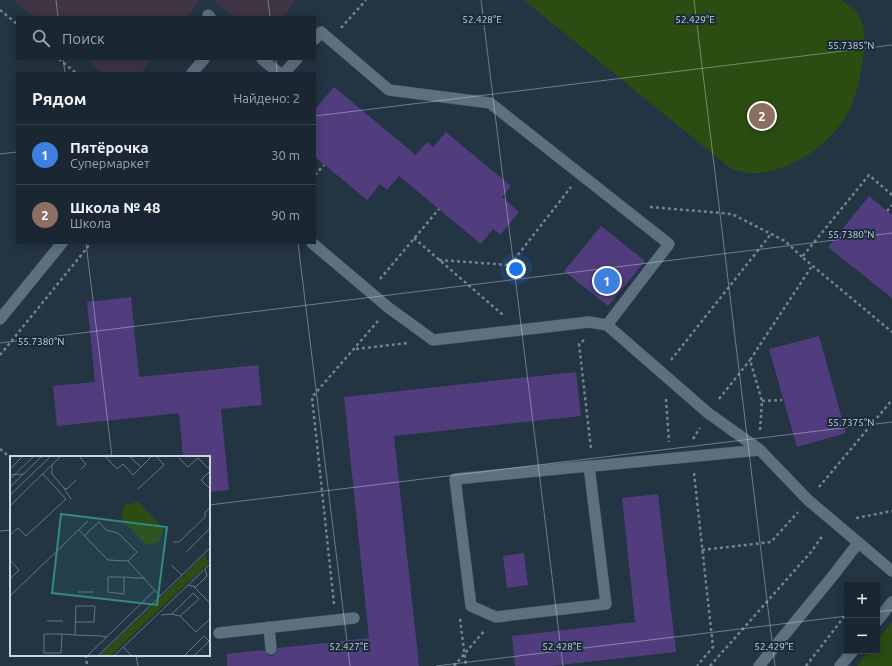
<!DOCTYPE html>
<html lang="ru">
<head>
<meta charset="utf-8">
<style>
  :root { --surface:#1a2732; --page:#27333e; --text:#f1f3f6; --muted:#9fa5ac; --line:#38444d; --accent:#d93025 }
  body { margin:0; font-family:Ubuntu,sans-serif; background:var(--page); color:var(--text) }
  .controls { position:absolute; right:12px; bottom:12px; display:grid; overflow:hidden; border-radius:0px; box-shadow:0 2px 10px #0003 }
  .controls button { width:36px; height:36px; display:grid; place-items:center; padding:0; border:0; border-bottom:1px solid var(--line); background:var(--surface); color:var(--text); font:20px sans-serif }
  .you { position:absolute; left:516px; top:269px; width:14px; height:14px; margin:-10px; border:3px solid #fff; border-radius:50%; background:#1a73e8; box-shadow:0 0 0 6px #1a73e833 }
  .badge { display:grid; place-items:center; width:26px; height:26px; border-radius:50%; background:var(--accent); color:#fff; font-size:13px; font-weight:700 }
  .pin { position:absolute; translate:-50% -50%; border:2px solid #fff; box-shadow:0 1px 4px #0006 }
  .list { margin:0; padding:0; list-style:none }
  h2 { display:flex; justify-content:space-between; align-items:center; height:52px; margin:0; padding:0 16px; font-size:17px }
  h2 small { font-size:13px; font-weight:400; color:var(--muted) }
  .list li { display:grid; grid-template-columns:26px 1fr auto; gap:12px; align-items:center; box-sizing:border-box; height:60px; padding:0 16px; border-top:1px solid var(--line) }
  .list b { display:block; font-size:15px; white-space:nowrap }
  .list p { margin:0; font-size:13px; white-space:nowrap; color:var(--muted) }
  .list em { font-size:13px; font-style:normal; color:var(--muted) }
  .icon { flex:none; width:22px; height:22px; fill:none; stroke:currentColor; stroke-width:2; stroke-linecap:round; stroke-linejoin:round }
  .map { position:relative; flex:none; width:892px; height:666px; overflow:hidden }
  .search { position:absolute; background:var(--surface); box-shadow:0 2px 10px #0003; left:16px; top:16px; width:300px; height:44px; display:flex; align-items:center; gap:10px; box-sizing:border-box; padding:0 14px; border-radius:0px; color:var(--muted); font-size:15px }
  .panel { position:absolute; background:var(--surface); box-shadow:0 2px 10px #0003; left:16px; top:72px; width:300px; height:172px; border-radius:0px }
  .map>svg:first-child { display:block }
  .industrial { fill:#3f3545 }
  .green { fill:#2c4d12 }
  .building { fill:#513d7e }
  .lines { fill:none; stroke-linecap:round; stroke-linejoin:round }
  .service-casing { stroke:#414f5b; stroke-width:12 }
  .tertiary-casing { stroke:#414f5b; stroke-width:12 }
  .path { stroke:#74838e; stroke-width:2.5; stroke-dasharray:3 3; stroke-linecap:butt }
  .service { stroke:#5d7080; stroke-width:11 }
  .tertiary { stroke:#5d7080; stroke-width:11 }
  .ticks { fill:none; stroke:#cbd6df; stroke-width:1; stroke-opacity:0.45 }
  .inset-road { fill:none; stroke:#667581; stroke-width:1 }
  .view { fill:#358985; fill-opacity:0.15; stroke:#358985; stroke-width:2 }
  .inset-edge { fill:none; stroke:#cbd6df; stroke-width:2 }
  .ticks-label { font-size:10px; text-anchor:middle; fill:#cbd6df; stroke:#192a38; stroke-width:4; stroke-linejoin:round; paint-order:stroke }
</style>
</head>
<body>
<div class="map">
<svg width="892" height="666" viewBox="0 0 892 666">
  <rect width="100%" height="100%" fill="#233442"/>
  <!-- industrial -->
  <path class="industrial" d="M13 0H200L186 17H34Z
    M213 0H296L282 17H234Z
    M86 59H152L141 73H103Z"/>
  <!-- green -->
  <path class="green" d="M524 0H841C846 4 856 10 859 16 867 29 865 49 862 64 859 81 855 101 846 116 827 147 788 174 750 173 744 173 736 170 730 168Z
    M892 622V666H857L869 651H877V641Z"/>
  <!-- building -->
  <path class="building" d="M334 87 416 155 427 142 433 147 446 132 511 186 502 197 519 212 500 235 493 229 481 244 399 176 387 190 380 184 367 200 315 157V109Z
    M869 196 892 215V298L828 247Z
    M601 226 645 261 608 306 564 271Z
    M131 297 139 377 258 365 262 405 221 409 229 490 209 492V457H183L179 413 57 426 53 386 95 382 87 302Z
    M819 336 846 433 797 447 769 349Z
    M576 372 581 416 394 436 419 666H227V654L264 650 268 655 272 656 277 652 278 648 369 638 344 397Z
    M658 494 676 652 551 666H515L512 636 635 622 622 498Z
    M524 553 528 585 507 588 503 556Z"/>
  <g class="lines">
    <!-- service casing -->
    <g class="service-casing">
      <path id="service" d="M208 15 210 17
        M315 39 321 32 389 90 490 103 669 244 607 325
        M262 59 279 73
        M192 73 204 59
        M284 73 297 59
        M312 243 389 308 433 340 589 322 607 325 708 413 760 450 808 500 892 571
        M0 319 62 243
        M589 466 606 604 496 617 471 606 455 479 589 466H593L760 450
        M269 627 271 649
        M219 633 354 618
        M759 666 836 572 858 543"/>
    </g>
    <!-- tertiary casing -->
    <g class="tertiary-casing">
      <path id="tertiary" d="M877 621 892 602
        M840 666 853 651"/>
    </g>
    <!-- path -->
    <path class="path" d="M0 10 17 24
      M341 28 366 0
      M59 59 76 73
      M315 175 324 165
      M892 195 869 175 802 257 892 332
      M650 207 732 214 785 241 802 257
      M887 211 892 205
      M414 238 503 315
      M439 260 510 265 571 187
      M380 279 439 209
      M584 340 579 344 591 449
      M356 349 408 343
      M0 355 91 243
      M671 360 771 234
      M666 399 669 442
      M719 399 750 360
      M762 401 782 400
      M760 430 762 401 750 360 812 266
      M693 439 700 428
      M0 449 11 458
      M694 473 713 647 697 666
      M819 487 892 400
      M856 518 892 511
      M702 550 771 542 798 512
      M334 604 312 397 378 321
      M460 619 466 666
      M86 655 87 666
      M454 666 485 630
      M710 666 811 552 823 535
      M806 666 847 613"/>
    <!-- service -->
    <use href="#service" class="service"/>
    <!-- tertiary -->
    <use href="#tertiary" class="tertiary"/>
  </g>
  <!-- ticks -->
  <path class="ticks" d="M56 0 58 17M268 0 270 17M481 0 563 666M694 0 775 666M63 59 65 73M276 59 277 73M315 116 892 45M0 154 17 152M86 243 112 457M298 243 350 666M0 343 892 233M209 505 892 422M0 531 11 530M877 612 892 610M136 655 138 666M436 666 847 616"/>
  <!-- overview -->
  <g transform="translate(10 456)">
    <rect width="200" height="200" fill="#233442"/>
    <path d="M128 46 153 72 150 84 143 89 135 88 111 63 115 49ZM196 98V103L200 106 100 200H90Z" fill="#2c4d12"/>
    <path class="inset-road" d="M69 0 76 8 71 13M95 0 107 13 113 8 123 19 142 0M120 1 131 11M169 2 178 11 188 2 200 14M42 9V18L54 32 57 33 66 24M0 13 13 0M200 15 191 24 200 33M0 19 13 18M0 23 24 0M0 31 32 0M54 32 61 43M128 33 154 9 146 0M0 39 41 0M0 50 51 0M69 74 98 104 118 105 150 140M0 79 8 72 16 80 56 43 33 18M74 80 89 66 96 74 108 77 127 96 118 105M163 86H169L195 61V56L200 52M176 96 200 72M0 104 9 114 0 123M161 109 172 119M114 121V138L98 136V121H115L124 122H135M178 129 186 131 197 120 195 113M184 131 200 147M68 136H84M0 140 78 65M151 159 162 158 183 137 189 143 170 160 162 158M170 160 186 176 200 163M37 165H53M52 178 51 197H34V178H52L65 179 91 180 97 181M65 179 66 150H85L84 166H65M113 191 122 200M77 200 145 134M88 200 200 92M104 200 200 108M174 200 194 180 200 186M184 200 199 185"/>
    <path class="view" d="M51 58 157 71 147 149 42 137Z"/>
    <rect width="200" height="200" class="inset-edge"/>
  </g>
  <g class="ticks-label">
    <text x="482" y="23">52.428°E</text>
    <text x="695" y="23">52.429°E</text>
    <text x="851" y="49">55.7385°N</text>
    <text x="851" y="238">55.7380°N</text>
    <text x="41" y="345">55.7380°N</text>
    <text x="851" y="426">55.7375°N</text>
    <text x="349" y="650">52.427°E</text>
    <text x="562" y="650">52.428°E</text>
    <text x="774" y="650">52.429°E</text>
  </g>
</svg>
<div class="controls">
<button>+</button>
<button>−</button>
</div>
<div class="you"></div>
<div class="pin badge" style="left:607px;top:281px;background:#3f7fe0">1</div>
<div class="pin badge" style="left:762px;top:116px;background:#8d6e63">2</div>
<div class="search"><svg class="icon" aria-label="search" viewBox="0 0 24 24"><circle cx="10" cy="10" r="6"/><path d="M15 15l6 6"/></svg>Поиск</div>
<section class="panel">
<h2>Рядом<small>Найдено: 2</small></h2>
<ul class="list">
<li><span class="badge" style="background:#3f7fe0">1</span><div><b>Пятёрочка</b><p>Супермаркет</p></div><em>30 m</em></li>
<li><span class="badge" style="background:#8d6e63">2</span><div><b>Школа № 48</b><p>Школа</p></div><em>90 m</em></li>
</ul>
</section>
</div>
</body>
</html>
